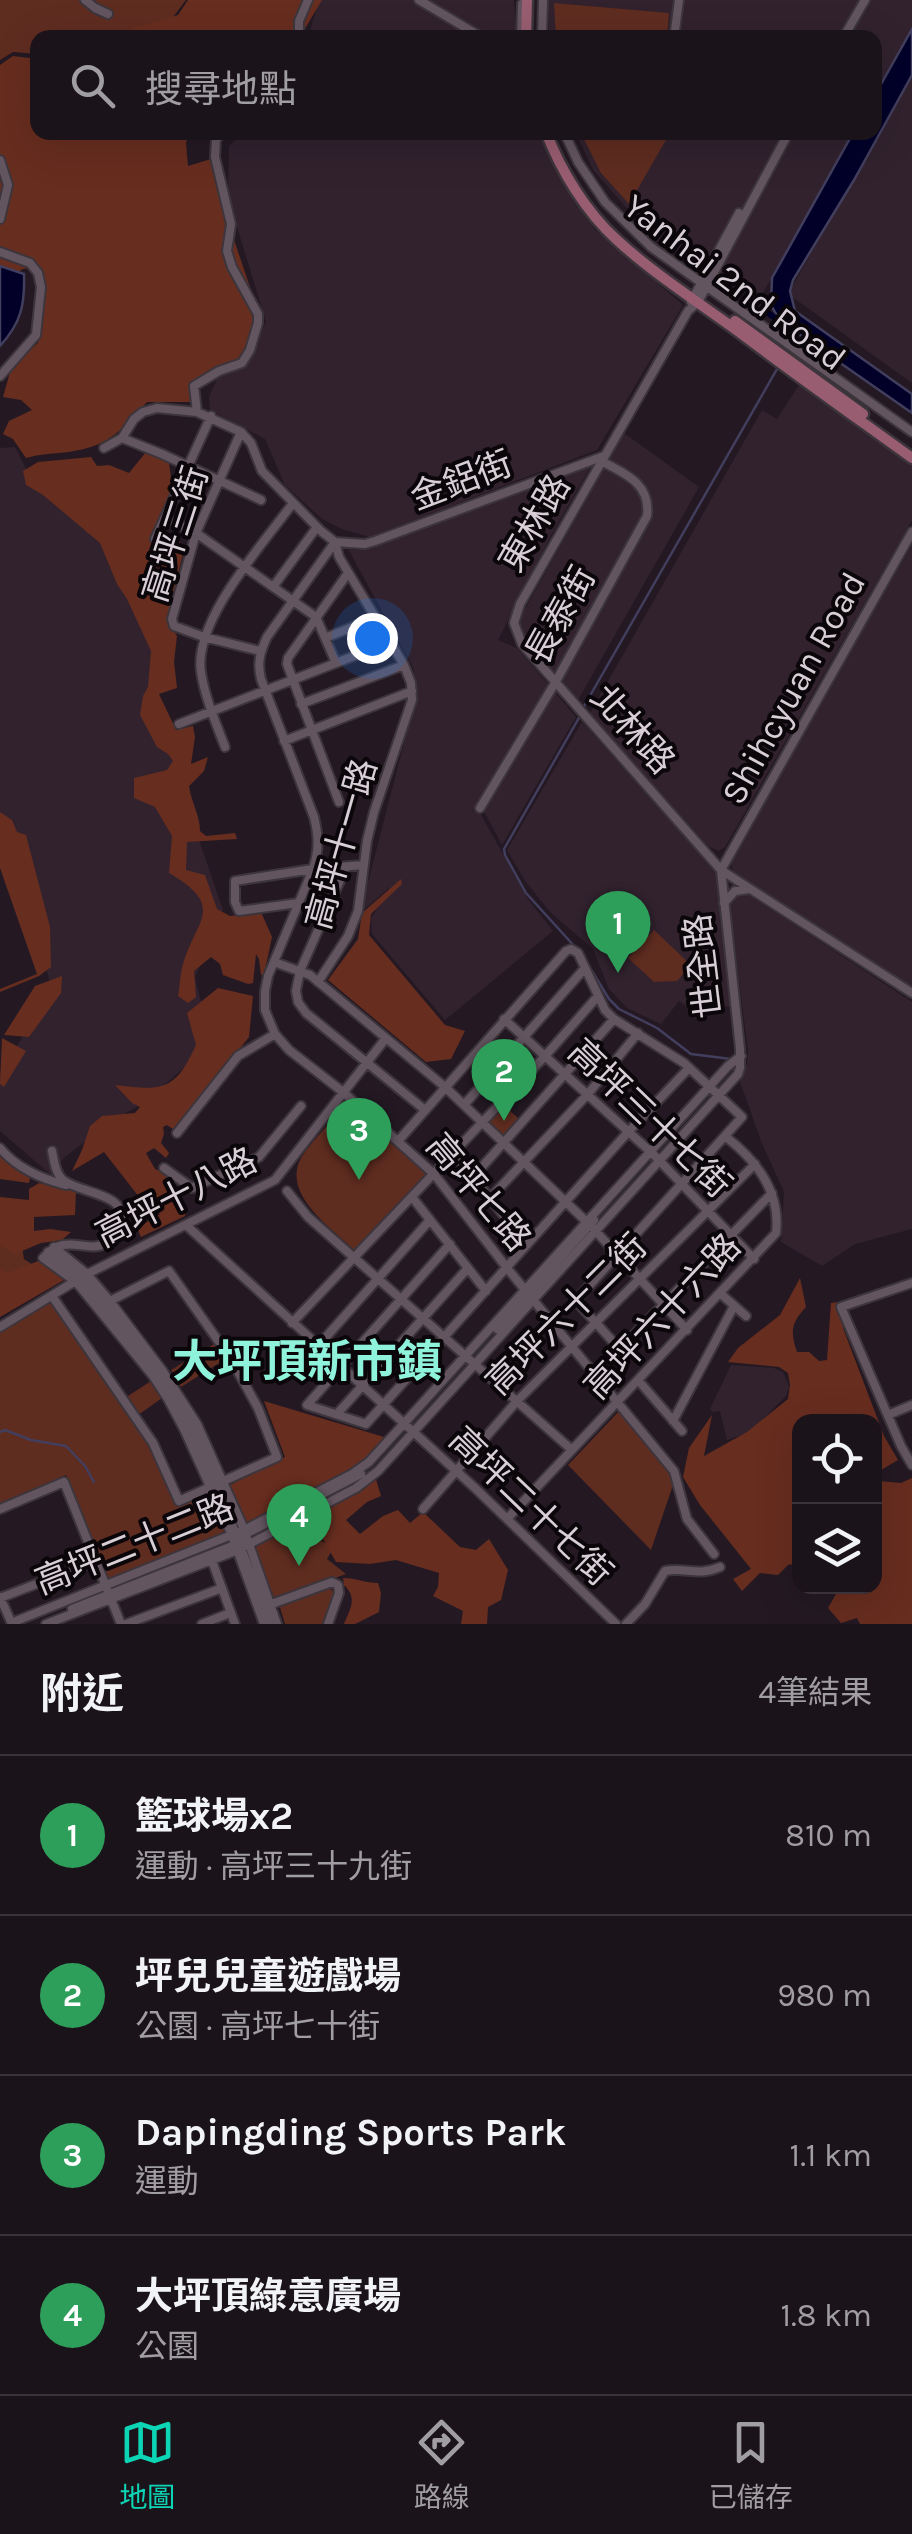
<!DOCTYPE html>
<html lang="zh-TW">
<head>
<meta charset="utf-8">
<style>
  :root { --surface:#1b131a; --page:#282027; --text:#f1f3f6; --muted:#a09ea2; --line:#393239; --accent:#0cd5b5 }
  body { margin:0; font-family:Karla,"Noto Sans TC",sans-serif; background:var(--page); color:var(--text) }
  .controls { position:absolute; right:30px; bottom:30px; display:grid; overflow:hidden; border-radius:20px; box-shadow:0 10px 40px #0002 }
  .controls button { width:90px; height:90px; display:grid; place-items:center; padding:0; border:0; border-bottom:2px solid var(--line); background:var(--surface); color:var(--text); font:50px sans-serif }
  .you { position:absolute; left:372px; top:638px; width:35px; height:35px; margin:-25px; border:8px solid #fff; border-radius:50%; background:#1a73e8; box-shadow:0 0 0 15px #1a73e833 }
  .badge { display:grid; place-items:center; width:65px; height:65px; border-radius:50%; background:var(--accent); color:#fff; font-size:32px; font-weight:700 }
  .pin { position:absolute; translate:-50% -82px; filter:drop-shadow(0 2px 5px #0008) }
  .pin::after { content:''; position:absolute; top:52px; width:35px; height:30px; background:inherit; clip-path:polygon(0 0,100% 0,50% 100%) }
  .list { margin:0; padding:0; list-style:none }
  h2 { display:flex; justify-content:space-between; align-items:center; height:130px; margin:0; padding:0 40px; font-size:42px }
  h2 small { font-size:32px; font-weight:400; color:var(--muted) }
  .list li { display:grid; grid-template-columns:65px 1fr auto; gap:30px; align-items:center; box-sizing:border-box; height:160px; padding:0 40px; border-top:2px solid var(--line) }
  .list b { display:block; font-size:38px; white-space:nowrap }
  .list p { margin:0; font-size:32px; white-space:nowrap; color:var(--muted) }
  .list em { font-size:32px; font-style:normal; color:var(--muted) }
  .icon { flex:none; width:55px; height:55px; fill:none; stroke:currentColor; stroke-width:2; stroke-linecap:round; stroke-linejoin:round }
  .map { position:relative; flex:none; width:912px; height:1624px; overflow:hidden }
  .search { position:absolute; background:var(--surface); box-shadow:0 10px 40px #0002; left:30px; right:30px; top:30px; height:110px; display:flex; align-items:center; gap:25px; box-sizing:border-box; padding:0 35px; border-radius:20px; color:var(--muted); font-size:38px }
  .sheet { height:770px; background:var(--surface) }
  nav { display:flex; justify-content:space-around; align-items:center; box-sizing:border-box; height:140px; border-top:2px solid var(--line); background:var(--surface); font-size:28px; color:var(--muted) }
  nav a { display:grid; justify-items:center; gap:5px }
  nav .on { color:var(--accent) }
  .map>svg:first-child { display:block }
  .built { fill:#31222e }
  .green { fill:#5f2c20 }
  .forest { fill:#672d1f }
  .water { fill:#020029; stroke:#423e5d; stroke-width:2.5 }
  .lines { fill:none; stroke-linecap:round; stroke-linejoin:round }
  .stream { stroke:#423e5d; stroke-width:2.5 }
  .river { stroke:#020029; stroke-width:6 }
  .minor-casing { stroke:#3d353c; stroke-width:12 }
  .major-casing { stroke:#3d353c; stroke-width:15 }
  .minor { stroke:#635560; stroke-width:8 }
  .major { stroke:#985d70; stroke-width:10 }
  .labels { text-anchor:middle; stroke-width:8; stroke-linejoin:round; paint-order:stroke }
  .street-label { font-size:35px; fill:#d7cfd5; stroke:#0b060a }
  .district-label { font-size:45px; font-weight:bold; fill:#8ff2da; stroke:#0b060a }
</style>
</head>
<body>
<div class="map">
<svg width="912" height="1624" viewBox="0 0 912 1624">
  <rect width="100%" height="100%" fill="#241923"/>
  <!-- built -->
  <path class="built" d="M319 0H514L517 37 308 38Z
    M548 0H912V28L875 96 874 38 549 37Z
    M912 77V383L770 281 757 302 719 274 655 240 593 170 576 133H855L773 274 792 287Z
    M244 133H537L573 200 595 230 683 305 597 450 370 537 342 529 322 519 285 485 265 439 210 410 209 397 217 379 245 365 266 322 228 197 229 146Z
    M799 385 912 465V520L725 847 719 851 708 846 590 713 762 410 777 419Z
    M624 433 699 487 578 700 523 637 519 620Z
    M15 447 33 482 109 531 158 656 155 690 197 834 223 910 195 977 211 1043 147 1101 115 1119 66 1156 50 1174 0 1131V1073L52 990 11 839 0 824V448Z
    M593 463 551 535 498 640 517 648 576 717 502 845 480 804 470 813 474 810 480 813 528 899 553 931 445 1020 372 934 371 919 390 887 360 913 417 693 413 667 348 549 358 550 435 524Z
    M912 545V987L733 871 730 860Z
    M582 722 716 872 730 1006 693 1011 679 1001 661 1024 627 1008 609 989 593 949 550 912 525 881 507 850Z
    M737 894H748L912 1002V1229L855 1244 822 1266 781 1242 784 1192 761 1141 739 1079 747 1064 748 1050 729 904Z
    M731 1365 774 1368 783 1372 789 1387 786 1396 750 1432 727 1440 720 1411 712 1412 710 1409Z"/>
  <!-- green -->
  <path class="green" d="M0 0H186L158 37 38 38 37 54 13 52 0 60Z
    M554 3 669 13 667 37H556Z
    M581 133H670L629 204 601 173Z
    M654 930 691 965 677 981 654 982 628 958Z
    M346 1104 427 1174 354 1250C332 1228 283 1196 300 1160 307 1146 335 1118 346 1104Z
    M503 1104 521 1121 505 1137 487 1121Z
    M0 1220 20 1233 24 1259 57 1281 0 1311Z
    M52 1301 151 1445 176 1505 208 1493 224 1531 222 1537 108 1582 66 1475 0 1504V1331Z
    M214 1344 224 1360 181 1387 171 1370Z
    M151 1381 162 1398 141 1413H135L125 1398Z
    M621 1409 675 1479 651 1550 568 1465Z
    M289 1526 334 1547 327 1559 346 1574 275 1600 254 1550 257 1544Z
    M328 1587 335 1593 323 1624H285L279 1604Z"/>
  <!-- forest -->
  <path class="forest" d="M188 0H322L300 37H137L130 29 178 15Z
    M13 56 37 59 38 132 190 133 186 143 188 166 214 158 231 231 257 308 253 342 240 362 191 385V402H147C123 428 111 445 74 451 58 454 42 453 26 458L13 439 3 434 9 421 32 410 21 400 3 397 12 365 38 343 41 313 38 266 23 269 9 277 0 300V65Z
    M146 452 169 463 173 492 152 540 175 539 185 546 171 602 170 625 177 636 174 662 177 688 159 694 176 730 193 726 195 737 191 764 208 757 204 771 189 786C191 802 200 815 200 831L206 836 235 833 237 839 187 842 186 870 205 875 217 909 230 916 261 912 272 937 264 975H261L259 959 256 954 253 983 248 984 223 975 220 964 211 957 194 971 196 997 188 1003 178 996C180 986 180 974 183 964 196 919 227 907 169 873L172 836 155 807 134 798V778L167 770 173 761 168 754 157 747 140 715 143 696 148 687 151 651 127 599 117 584 100 543 43 495 26 485 23 471 38 462 91 457 97 466 109 465 129 473Z
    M0 812 12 820 17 832 26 835 50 927 51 967 39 976 0 992V989L37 974 0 868Z
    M401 879 402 884 371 914 369 935 445 1025 465 1031 451 1059 426 1062 328 980 358 939 362 913Z
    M62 976 61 993 29 1037 4 1035 35 986Z
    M218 988 253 996 249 1037 176 1131 167 1125 163 1127 164 1134 161 1143 169 1153 166 1158 154 1148 146 1153 155 1169 165 1173 176 1205 186 1206 185 1216 141 1237 137 1228 160 1214 143 1202 104 1152 72 1171 82 1150 90 1126 102 1116 135 1113 140 1107 132 1103 115 1085C163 1091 175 1091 196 1045L187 1013Z
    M2 1038 26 1051 4 1087 0 1084Z
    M0 1156 30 1178 29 1183 0 1179Z
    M39 1183 76 1191 75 1215 34 1217V1231L50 1229 71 1232 62 1240 41 1243 15 1254 0 1245V1197L29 1200V1189Z
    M41 1260 64 1280 0 1317V1269L7 1273Z
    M800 1278 806 1307C791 1323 790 1331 797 1352H809L819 1361 827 1360 831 1303 839 1302 843 1328 884 1436 898 1460 876 1473 879 1481 901 1483 912 1478V1624H860L857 1618 841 1623 828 1608 836 1594 833 1587 874 1586V1422H800L799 1563 788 1565 778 1575 760 1573 742 1591 733 1579 751 1569 700 1505 683 1477 689 1448 712 1415 704 1456 747 1432 788 1399 790 1385 788 1373 779 1367 728 1362 738 1348 780 1315Z
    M264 1401 384 1437 383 1441 368 1460 256 1522 247 1524 230 1485 285 1457Z
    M375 1476 381 1496 367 1502 346 1520 360 1534 383 1516 398 1510 410 1523 423 1512 460 1547 476 1550 489 1539 508 1570 501 1600 488 1607 487 1624H461L463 1611 433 1596 438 1587 439 1573 396 1560 370 1564 336 1562 323 1539 307 1542 288 1528 353 1492Z
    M343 1578C356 1578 365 1583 378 1583L381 1593 379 1612 355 1624H344C348 1613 356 1602 349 1591 342 1580 345 1592 343 1578Z"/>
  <!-- water -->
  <path class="water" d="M912 29V75L854 180 793 280 790 291 795 311 912 394V413L780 321 771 305 772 278 853 133 874 132 875 95Z
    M0 266 24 274C25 305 21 323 0 346Z"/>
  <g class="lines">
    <!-- stream -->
    <path class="stream" d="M583 708 777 369
      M576 948 526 893 505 855 504 849 580 716
      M584 958 609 999 619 1009 657 1028 691 1054 731 1059
      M0 1432 5 1430 31 1440 66 1446 85 1466 94 1482"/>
    <!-- river -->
    <path class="river" d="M768 313 785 325"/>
    <!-- minor casing -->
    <g class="minor-casing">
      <path id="minor" d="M85 0 95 8 108 14
        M419 0 483 38
        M294 38 299 34V21L308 0
        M521 38 522 4
        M542 38 543 0
        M674 38 679 0
        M843 38 865 0
        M564 132 578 162 605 202 651 247 912 432
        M789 132 698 302 688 311 520 604 514 623 522 644 721 870 912 993
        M0 160 8 185 0 219
        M0 252 30 263 38 273 41 287 36 335 0 376
        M691 302 739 213
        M197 412 194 386 219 371 242 363 250 350 258 323V314L232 267 227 251 231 224 215 157 216 140 222 132
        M241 432 196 533 172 619 174 626 204 637 260 651
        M122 438 134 419 143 412 157 408 197 412 241 432 251 443 262 471 321 531 335 542 339 557 404 665 411 683 412 700 374 812 367 841 358 911 348 936 318 982
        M122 438 162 454 261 500
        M104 448 122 438
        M165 518 196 533 316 617 336 663
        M155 539 211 416
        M335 542 267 637C260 652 257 663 261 679L314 817C319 837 319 850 313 869L268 976 265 991V1010L275 1034 289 1050 343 1092 434 1174 507 1268 674 1471 687 1519 714 1554
        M335 542 365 544 375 541 604 456
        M273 587 317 527
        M325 638 375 618
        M301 704 404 665
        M179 724 390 642
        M284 741 412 691
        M225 747C216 723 205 698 201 672 193 621 263 544 293 503
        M339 802 287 664 288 658 348 573
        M480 808 555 683 647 516C651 484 626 474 601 461
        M346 867 300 971 296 991 298 1002 306 1013 425 1110
        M298 903 239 911 235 902V881L313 869 364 865
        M724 903 735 891 749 889
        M274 962 310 975 445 1087 590 1225 687 1330
        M504 1019 653 1154 754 1259
        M464 1105 585 968
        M177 1133 238 1056 275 1034
        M399 1140 566 951 571 949 578 953 605 1010 614 1019 684 1063 742 1117 579 1297 578 1303 616 1345 621 1347 627 1342 772 1193
        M0 1148C16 1167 42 1179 66 1185
        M52 1151C54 1160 55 1173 63 1180 80 1194 127 1192 122 1223 121 1231 116 1238 109 1242 85 1256 68 1230 43 1258L76 1282 153 1376 168 1399 184 1429 231 1533 264 1624
        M453 1153 527 1244
        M164 1168 192 1188 259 1157 301 1106
        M473 1177 614 1019
        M287 1191 308 1217 572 1450
        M412 1197 486 1291
        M490 1198 588 1094 638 1033
        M186 1225 475 1488 616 1624
        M450 1244 307 1405 366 1424 629 1131 689 1068
        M54 1247 87 1274 110 1301 162 1370 197 1424 243 1527 277 1624
        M48 1252 82 1278 158 1373 173 1396 191 1426 217 1485 270 1624
        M912 1283 841 1307 901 1446 912 1465
        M721 1294 746 1316
        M52 1296 153 1443 179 1501 277 1457 258 1408 231 1359 169 1271 104 1304
        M292 1323 546 1055 598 996
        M0 1327 87 1274 275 1180 386 1038
        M497 1329 594 1220
        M318 1346 430 1220
        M638 1380 682 1431
        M337 1414 468 1268
        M888 1415 912 1405
        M673 1421 734 1306
        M0 1509 64 1482 121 1624
        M423 1509 517 1401 755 1164
        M507 1519 776 1233C781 1192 757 1161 726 1137
        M236 1539 361 1474
        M211 1558 235 1624
        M0 1597 12 1624
        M0 1598 96 1561
        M269 1605 332 1582 338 1585 339 1593 328 1624
        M72 1609 245 1541
        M16 1624V1621L244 1530 352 1474 369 1462 728 1066 741 1056
        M46 1624 238 1550 356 1488 378 1471 738 1074 740 1068V1049L721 870 912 532
        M126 1624 222 1588
        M202 1624 230 1613
        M626 1624 645 1604 665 1571C687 1567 696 1577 720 1567"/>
    </g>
    <!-- major casing -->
    <g class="major-casing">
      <path id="major" d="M526 38 527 0
        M546 132C561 171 586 212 617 240 654 274 698 302 739 332 796 375 854 416 912 458
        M735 321 863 414"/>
    </g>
    <!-- minor -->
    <use href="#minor" class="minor"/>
    <!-- major -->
    <use href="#major" class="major"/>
  </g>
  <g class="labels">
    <!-- street labels -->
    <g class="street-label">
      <text transform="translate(735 282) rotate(37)" y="12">Yanhai 2nd Road</text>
      <text transform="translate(461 480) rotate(-21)" y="12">金鋁街</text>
      <text transform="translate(534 523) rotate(-60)" y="12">東林路</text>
      <text transform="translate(175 534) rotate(-72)" y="12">高坪三街</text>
      <text transform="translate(560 615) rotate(-61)" y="12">長泰街</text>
      <text transform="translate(793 688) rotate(-61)" y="12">Shihcyuan Road</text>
      <text transform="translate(633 729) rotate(48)" y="12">北林路</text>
      <text transform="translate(341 844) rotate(-74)" y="12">高坪十一路</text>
      <text transform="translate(703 966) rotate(-97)" y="12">世全路</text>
      <text transform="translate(650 1118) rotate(44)" y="12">高坪三十七街</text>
      <text transform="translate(479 1192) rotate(50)" y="12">高坪七路</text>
      <text transform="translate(176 1197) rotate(-27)" y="12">高坪十八路</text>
      <text transform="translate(566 1314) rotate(-45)" y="12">高坪六十二街</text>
      <text transform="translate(662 1316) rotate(-47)" y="12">高坪六十六路</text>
      <text transform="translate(531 1506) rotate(44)" y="12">高坪二十七街</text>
      <text transform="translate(134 1544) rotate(-22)" y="12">高坪二十二路</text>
    </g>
    <!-- district labels -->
    <g class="district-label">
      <text x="307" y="1377">大坪頂新市鎮</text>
    </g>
  </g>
</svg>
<div class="controls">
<button><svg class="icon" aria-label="locate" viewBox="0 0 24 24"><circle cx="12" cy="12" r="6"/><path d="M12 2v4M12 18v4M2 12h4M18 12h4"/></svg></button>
<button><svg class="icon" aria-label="layers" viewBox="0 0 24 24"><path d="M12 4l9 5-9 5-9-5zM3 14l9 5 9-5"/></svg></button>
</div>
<div class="you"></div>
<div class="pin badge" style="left:618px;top:973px;background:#2e9e5b">1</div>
<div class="pin badge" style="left:504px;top:1121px;background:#2e9e5b">2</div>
<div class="pin badge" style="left:359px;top:1180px;background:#2e9e5b">3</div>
<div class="pin badge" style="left:299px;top:1566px;background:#2e9e5b">4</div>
<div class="search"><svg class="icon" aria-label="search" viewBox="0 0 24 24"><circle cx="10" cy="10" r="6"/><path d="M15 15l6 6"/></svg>搜尋地點</div>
</div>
<section class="sheet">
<h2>附近<small>4筆結果</small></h2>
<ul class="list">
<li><span class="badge" style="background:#2e9e5b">1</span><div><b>籃球場x2</b><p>運動 · 高坪三十九街</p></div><em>810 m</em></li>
<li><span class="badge" style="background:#2e9e5b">2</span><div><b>坪兒兒童遊戲場</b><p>公園 · 高坪七十街</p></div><em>980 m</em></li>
<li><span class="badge" style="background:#2e9e5b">3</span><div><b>Dapingding Sports Park</b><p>運動</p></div><em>1.1 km</em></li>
<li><span class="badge" style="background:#2e9e5b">4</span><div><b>大坪頂綠意廣場</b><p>公園</p></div><em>1.8 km</em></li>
</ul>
</section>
<nav>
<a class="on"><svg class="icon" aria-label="map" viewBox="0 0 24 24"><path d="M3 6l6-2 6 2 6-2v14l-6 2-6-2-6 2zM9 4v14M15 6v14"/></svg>地圖</a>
<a><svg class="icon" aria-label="directions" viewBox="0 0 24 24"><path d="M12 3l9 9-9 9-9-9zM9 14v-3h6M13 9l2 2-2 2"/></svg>路線</a>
<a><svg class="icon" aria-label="saved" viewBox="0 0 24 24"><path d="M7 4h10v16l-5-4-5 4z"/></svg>已儲存</a>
</nav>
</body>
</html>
